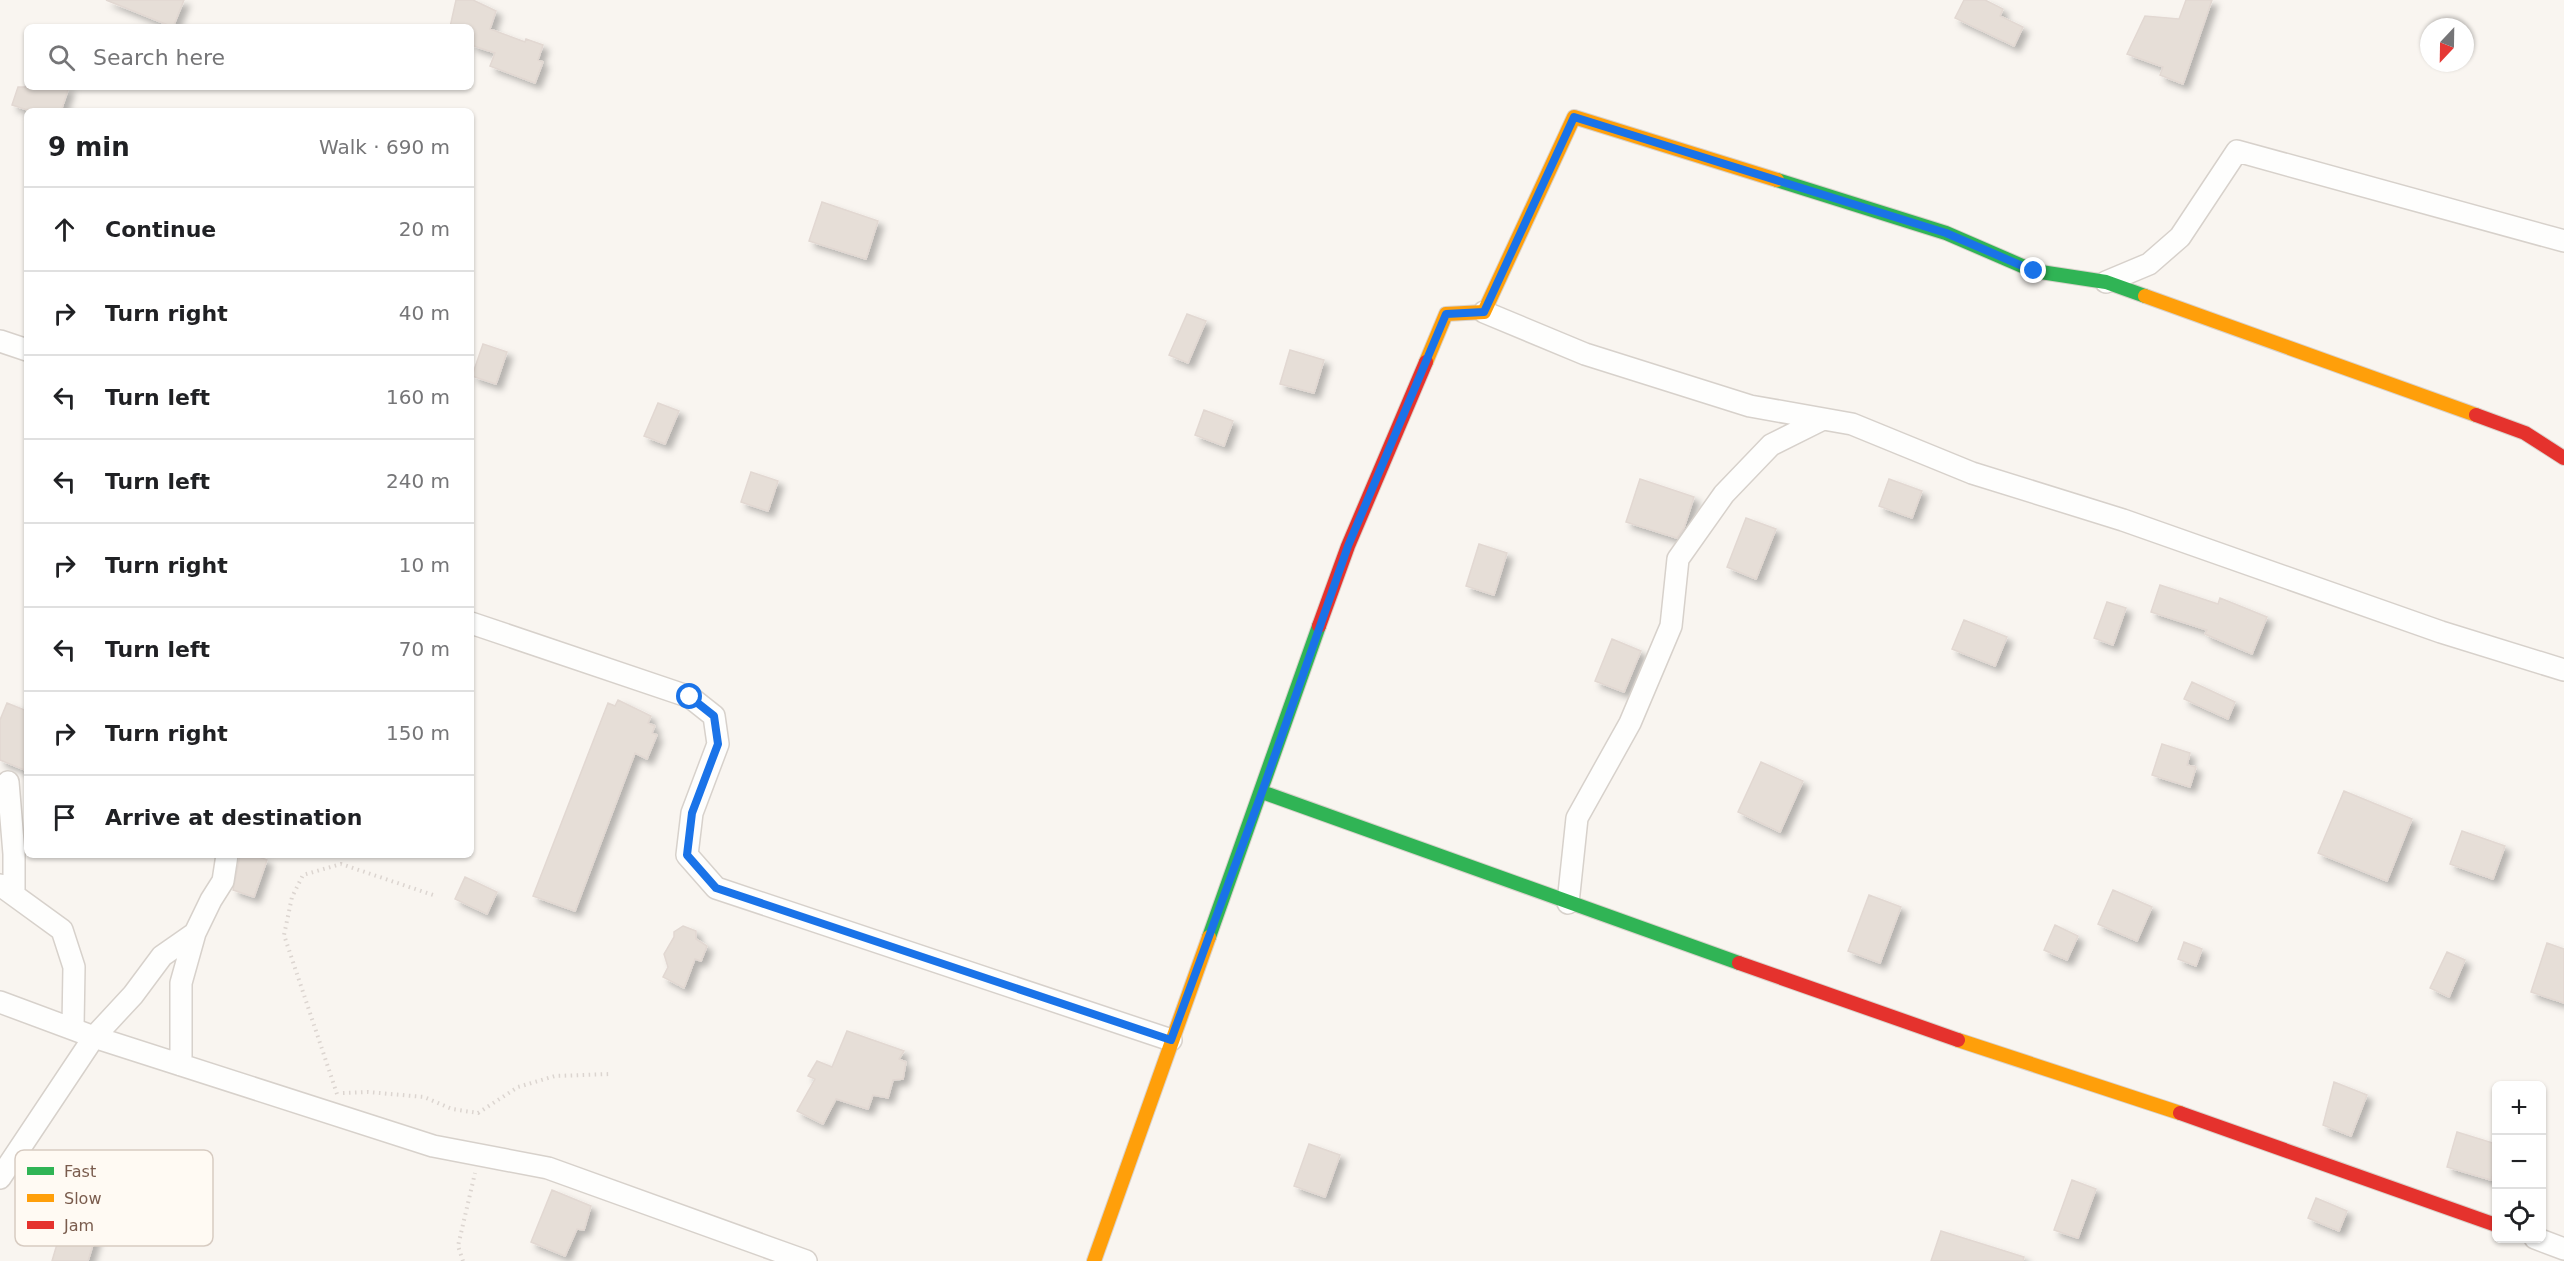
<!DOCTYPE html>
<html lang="en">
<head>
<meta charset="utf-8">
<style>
  :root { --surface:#fff; --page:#f2f2f2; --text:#202124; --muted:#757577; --line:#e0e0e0 }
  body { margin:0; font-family:"DejaVu Sans",sans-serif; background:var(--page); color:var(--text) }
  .controls { position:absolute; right:18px; bottom:18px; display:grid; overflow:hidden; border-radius:9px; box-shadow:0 2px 4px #0004 }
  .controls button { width:54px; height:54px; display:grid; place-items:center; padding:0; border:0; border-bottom:2px solid var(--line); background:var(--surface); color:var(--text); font:30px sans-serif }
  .compass { position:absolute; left:2420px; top:18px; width:54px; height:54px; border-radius:50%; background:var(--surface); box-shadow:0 2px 4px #0004; rotate:202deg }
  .stop { position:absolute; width:18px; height:18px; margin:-14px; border:4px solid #1a73e8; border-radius:50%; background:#fff }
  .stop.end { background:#1a73e8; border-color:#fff; box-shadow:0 2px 6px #0008 }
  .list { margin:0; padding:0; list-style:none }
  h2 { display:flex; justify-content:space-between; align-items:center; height:78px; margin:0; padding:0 24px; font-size:26px }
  h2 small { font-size:20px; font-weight:400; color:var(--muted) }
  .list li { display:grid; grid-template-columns:39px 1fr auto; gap:18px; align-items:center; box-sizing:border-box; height:84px; padding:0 24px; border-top:2px solid var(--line) }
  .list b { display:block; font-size:22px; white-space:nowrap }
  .list em { font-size:20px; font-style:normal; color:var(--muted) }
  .icon { flex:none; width:33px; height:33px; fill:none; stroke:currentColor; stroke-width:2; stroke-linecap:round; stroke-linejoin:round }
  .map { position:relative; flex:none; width:2564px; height:1261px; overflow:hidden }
  .search { position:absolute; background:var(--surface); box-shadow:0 2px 4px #0004; left:24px; top:24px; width:450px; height:66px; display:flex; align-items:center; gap:15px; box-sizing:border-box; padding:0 21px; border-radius:9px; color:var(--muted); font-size:22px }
  .panel { position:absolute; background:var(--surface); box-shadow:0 2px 4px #0004; left:24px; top:108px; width:450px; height:750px; border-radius:9px }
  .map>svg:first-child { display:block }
  .building { fill:#e6ded7; stroke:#e2d8d2; stroke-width:1.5; filter:url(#shadow) }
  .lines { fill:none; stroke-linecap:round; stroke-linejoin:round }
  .street-casing { stroke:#d7d1cb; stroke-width:24 }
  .fast-casing { stroke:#d9d2cb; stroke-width:16 }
  .slow-casing { stroke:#d9d2cb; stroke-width:16 }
  .jam-casing { stroke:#d9d2cb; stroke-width:16 }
  .path { stroke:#dcd5d0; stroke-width:4; stroke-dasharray:1.5 4.5; stroke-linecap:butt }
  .street { stroke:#fefefd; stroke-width:21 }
  .fast { stroke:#30b455; stroke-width:14 }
  .slow { stroke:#ff9f0a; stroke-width:14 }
  .jam { stroke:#e5322d; stroke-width:14 }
  .route { stroke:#1a73e8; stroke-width:8 }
  .key { fill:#fffaf3; stroke:#d7cbc1; stroke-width:1.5 }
  .key-label { font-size:16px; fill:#7a5c4d }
</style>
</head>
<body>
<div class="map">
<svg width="2564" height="1261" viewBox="0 0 2564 1261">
  <defs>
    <filter id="shadow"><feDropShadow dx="5.5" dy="5.5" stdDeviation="3" flood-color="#0004"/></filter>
  </defs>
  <rect width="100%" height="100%" fill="#f9f5f0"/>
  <!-- building -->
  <path class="building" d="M106 0H184L173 27Z
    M456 0H473L496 11 490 29 525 42 526 39 543 45 538 60 543 62 535 83 490 66 495 53 471 45V27H450Z
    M1964 0H1985L2003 9 2000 16 2023 27 2014 46 1955 18Z
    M2186 0H2212L2183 84 2160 75 2163 67 2127 54 2145 16 2179 19Z
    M18 87H69L61 111H31L12 105Z
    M822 202 878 221 866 259 809 241Z
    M1187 314 1206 321 1188 363 1169 355Z
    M483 344 507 352 496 384 472 376Z
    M1290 350 1324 360 1314 393 1280 384Z
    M658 403 679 411 665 444 644 436Z
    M1204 410 1233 421 1224 446 1195 435Z
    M751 472 778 481 768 511 741 502Z
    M1640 479 1694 497 1684 528 1677 538 1626 522Z
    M1889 479 1922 491 1912 518 1879 506Z
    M1746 518 1776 529 1756 579 1727 567Z
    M1479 544 1507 553 1494 595 1466 586Z
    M2160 585 2218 604 2220 598 2267 617 2252 654 2205 634 2207 630 2151 612Z
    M2107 602 2126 608 2113 645 2094 638Z
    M1964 620 2007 637 1995 666 1952 649Z
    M1612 639 1641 651 1624 692 1595 681Z
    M2192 682 2235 702 2228 719 2184 699Z
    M618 700 651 716 648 723 655 726 652 733 657 735 647 759 635 753 575 911 533 896 608 703 615 706Z
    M7 703 27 711V771L0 760V720Z
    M2162 744 2190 753 2187 765 2196 767 2190 787 2152 775Z
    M1761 762 1803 781 1780 832 1738 812Z
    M2344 791 2412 819 2387 881 2318 853Z
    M2462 831 2505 846 2493 879 2450 864Z
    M240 855H254L267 860 254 897 233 890Z
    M465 877 497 892 487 914 455 899Z
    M2113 890 2152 907 2137 941 2098 924Z
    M1869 895 1901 907 1880 963 1848 951Z
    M2055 925 2078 936 2067 960 2044 950Z
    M683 926 696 931V939L707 946 701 961 695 959 684 988 663 977 668 967 664 954 674 937V932Z
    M2184 942 2202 949 2196 966 2178 959Z
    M2547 943 2564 949V1003L2531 992Z
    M2447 952 2465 960 2449 997 2430 988Z
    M847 1031 904 1051 899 1059 906 1062 903 1079 893 1080 888 1098 873 1095 868 1109 836 1099 823 1124 797 1111 815 1079 808 1076 817 1061 832 1067Z
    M2334 1082 2367 1095 2351 1136 2323 1125Z
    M2457 1132 2496 1144V1162L2491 1180 2447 1167Z
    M1309 1144 1340 1155 1325 1197 1294 1186Z
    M2072 1180 2096 1189 2078 1238 2054 1230Z
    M552 1190 591 1206 584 1230 577 1229 565 1256 531 1242Z
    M2316 1198 2347 1211 2339 1231 2308 1218Z
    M68 1207 101 1218 88 1261H52Z
    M1941 1231 2024 1257 2023 1261H1931Z"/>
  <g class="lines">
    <!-- street casing -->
    <g class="street-casing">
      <path id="street" d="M2106 282 2149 264 2180 237 2237 151 2564 241
        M1484 312 1585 354 1750 406 1852 424 1972 473 2123 520 2441 632 2564 670
        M0 341 27 350
        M471 623 690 697 714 716 718 744 692 813 687 855 716 888 1171 1040
        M8 782 14 854V895
        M0 885 62 930 74 967 73 1027
        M1568 903 1577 818 1630 723 1671 626 1678 559 1724 494 1771 445 1821 420
        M0 1002 94 1037 433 1146 548 1168 806 1261
        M181 1065V983L195 933 211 900 223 881 227 855
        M0 1178 94 1037 133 995 162 956 195 933
        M2535 1238 2564 1249"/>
    </g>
    <!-- fast casing -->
    <g class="fast-casing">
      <path id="fast" d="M1777 180 1946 233 2034 271 2106 282 2145 296
        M1262 792 1739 963
        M1209 937 1319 626"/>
    </g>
    <!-- slow casing -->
    <g class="slow-casing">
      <path id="slow" d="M2145 296 2476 415
        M1426 362 1446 314 1484 312 1574 117 1777 180
        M1958 1040 2180 1113
        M1094 1261 1209 937"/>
    </g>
    <!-- jam casing -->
    <g class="jam-casing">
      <path id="jam" d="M2476 415 2525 433 2564 458
        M1319 626 1348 546 1426 362
        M1739 963 1958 1040
        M2180 1113 2496 1225"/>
    </g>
    <!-- path -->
    <path class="path" d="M343 1093 368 1092 424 1097 452 1109 478 1113 518 1087 555 1076 611 1074
      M337 1094 284 935 292 897 303 875 341 864 436 896
      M463 1261 458 1246 475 1173"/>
    <!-- street -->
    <use href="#street" class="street"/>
    <!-- fast -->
    <use href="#fast" class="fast"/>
    <!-- slow -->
    <use href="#slow" class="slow"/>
    <!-- jam -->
    <use href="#jam" class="jam"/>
  </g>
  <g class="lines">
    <!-- route -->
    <path class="route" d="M690 697 714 716 718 744 692 813 687 855 716 888 1171 1040 1262 792 1348 546 1446 314 1484 312 1574 117 1946 233 2034 271"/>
  </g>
  <!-- legend -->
  <rect x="15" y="1150" width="198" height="96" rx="9" class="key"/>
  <rect x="27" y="1167" width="27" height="8" fill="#30b455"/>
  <rect x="27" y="1194" width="27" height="8" fill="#ff9f0a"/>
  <rect x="27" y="1221" width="27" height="8" fill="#e5322d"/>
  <g class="key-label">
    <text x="64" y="1177">Fast</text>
    <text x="64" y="1204">Slow</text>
    <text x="64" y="1231">Jam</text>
  </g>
</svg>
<div class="controls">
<button>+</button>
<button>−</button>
<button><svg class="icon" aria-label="locate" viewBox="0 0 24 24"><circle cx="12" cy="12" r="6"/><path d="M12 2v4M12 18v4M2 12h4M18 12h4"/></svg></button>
</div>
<svg class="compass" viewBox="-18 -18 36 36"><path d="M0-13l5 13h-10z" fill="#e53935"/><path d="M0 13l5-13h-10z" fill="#757577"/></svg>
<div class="stop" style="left:690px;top:697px"></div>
<div class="stop end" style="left:2034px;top:271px"></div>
<div class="search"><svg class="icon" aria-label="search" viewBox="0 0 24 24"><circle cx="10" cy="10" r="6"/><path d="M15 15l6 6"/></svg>Search here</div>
<section class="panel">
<h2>9 min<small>Walk · 690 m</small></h2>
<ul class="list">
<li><svg class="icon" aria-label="ahead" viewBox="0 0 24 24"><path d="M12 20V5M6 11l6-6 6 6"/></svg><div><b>Continue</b></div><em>20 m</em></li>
<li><svg class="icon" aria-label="right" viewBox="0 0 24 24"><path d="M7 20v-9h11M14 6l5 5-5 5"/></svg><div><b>Turn right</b></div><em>40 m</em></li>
<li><svg class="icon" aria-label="left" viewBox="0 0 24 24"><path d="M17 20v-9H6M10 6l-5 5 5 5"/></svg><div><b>Turn left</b></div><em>160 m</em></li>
<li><svg class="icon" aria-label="left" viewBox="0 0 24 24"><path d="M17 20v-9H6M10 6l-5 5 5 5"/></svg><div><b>Turn left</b></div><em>240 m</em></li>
<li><svg class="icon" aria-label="right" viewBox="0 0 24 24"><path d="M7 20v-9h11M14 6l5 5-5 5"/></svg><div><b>Turn right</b></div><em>10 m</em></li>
<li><svg class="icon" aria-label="left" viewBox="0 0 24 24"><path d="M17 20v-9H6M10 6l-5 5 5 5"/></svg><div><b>Turn left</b></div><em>70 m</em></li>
<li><svg class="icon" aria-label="right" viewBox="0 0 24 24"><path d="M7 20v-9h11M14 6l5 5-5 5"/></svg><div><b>Turn right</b></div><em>150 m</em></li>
<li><svg class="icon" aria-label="arrive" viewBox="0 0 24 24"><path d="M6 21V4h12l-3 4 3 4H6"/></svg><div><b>Arrive at destination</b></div></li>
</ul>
</section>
</div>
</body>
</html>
